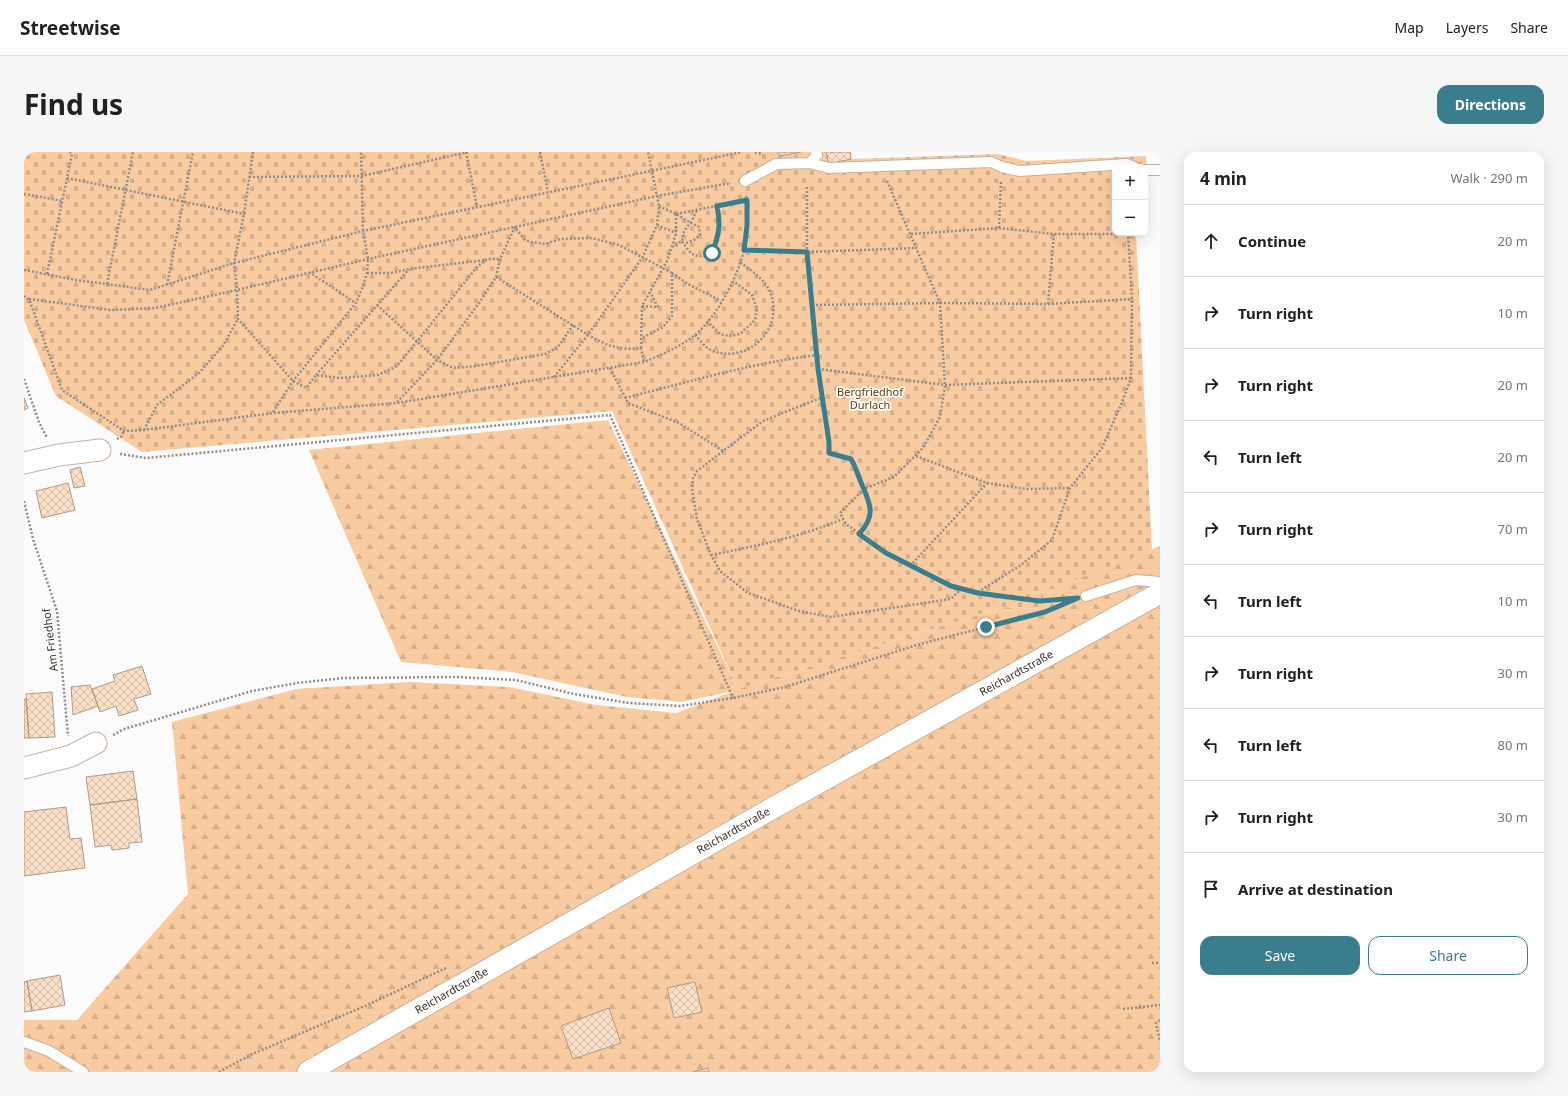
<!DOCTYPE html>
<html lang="en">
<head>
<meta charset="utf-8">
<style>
  :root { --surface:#fff; --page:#f6f6f6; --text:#202124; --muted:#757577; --line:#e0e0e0; --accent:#3a7e8d }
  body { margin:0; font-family:"Noto Sans",sans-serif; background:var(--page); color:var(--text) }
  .controls { position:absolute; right:12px; top:12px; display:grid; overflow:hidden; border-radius:8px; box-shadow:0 4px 16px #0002 }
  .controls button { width:36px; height:36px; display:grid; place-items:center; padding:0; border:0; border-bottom:1px solid var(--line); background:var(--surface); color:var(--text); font:20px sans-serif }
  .stop { position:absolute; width:12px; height:12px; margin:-9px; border:3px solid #3a7e8d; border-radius:50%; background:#fff }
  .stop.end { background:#3a7e8d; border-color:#fff; box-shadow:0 1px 4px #0008 }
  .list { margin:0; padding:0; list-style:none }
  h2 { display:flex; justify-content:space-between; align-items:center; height:52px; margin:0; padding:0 16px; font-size:17px }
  h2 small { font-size:13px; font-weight:400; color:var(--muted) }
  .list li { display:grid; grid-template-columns:26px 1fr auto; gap:12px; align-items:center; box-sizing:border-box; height:72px; padding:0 16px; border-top:1px solid var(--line) }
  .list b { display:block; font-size:15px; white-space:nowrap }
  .list em { font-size:13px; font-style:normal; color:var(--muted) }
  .actions { display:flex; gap:8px; padding:12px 16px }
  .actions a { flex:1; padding:9px 0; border:1px solid var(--accent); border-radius:12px; text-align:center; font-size:14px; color:var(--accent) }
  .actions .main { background:var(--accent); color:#fff }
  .icon { flex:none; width:22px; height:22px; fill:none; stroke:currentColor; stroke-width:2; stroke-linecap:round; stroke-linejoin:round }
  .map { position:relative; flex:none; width:1136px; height:920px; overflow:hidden; border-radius:12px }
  header { display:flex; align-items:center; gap:24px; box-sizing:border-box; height:56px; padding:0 20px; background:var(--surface); border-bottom:1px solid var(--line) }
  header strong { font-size:19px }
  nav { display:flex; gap:22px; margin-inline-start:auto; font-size:14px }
  .intro { display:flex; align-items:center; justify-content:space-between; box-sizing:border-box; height:96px; padding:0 24px }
  h1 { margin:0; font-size:28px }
  .button { padding:10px 18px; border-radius:12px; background:var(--accent); color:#fff; font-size:14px; font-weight:700 }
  main { display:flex; gap:24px; padding:0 24px }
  aside { flex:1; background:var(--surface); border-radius:12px; box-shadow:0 4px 16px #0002 }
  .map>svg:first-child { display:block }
  .forest { fill:url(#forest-firs) }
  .cemetery { fill:url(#cemetery-stones) }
  .building { fill:url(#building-cross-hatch); stroke:#b29983 }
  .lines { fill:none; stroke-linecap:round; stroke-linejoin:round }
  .service-casing { stroke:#cab19a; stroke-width:12 }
  .minor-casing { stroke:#cab19a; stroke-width:23 }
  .path { stroke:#918c87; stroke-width:2.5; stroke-dasharray:2 2; stroke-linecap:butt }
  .service { stroke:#fff; stroke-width:10 }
  .minor { stroke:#fff; stroke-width:21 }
  .route { stroke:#3a7e8d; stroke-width:5 }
  .labels { text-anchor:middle; stroke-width:3.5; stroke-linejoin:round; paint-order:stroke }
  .park-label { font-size:11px; fill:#633a08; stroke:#fff }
  .street-label { font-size:11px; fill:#372d24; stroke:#fff }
</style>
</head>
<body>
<header>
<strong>Streetwise</strong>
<nav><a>Map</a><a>Layers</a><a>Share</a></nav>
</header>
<div class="intro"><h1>Find us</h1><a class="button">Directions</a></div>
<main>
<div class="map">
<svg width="1136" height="920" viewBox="0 0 1136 920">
  <defs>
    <pattern id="forest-firs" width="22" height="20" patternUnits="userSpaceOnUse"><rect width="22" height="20" fill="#f9cba0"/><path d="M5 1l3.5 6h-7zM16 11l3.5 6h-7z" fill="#d6af8a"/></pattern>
    <pattern id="cemetery-stones" width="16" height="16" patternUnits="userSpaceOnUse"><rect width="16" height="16" fill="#f9cba0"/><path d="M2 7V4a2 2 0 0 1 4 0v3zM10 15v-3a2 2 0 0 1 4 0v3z" fill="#d6af8a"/></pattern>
    <pattern id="building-cross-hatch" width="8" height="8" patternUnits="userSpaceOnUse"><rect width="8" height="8" fill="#f9dfc7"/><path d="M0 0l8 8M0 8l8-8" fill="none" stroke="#d6c0ab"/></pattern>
  </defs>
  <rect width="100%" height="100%" fill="#fbfbfb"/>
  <!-- forest -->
  <path class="forest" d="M584 268 714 537 979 455 1015 457 1017 441 1136 394V920H0V868H53L164 742 148 570 272 537 386 530 485 535 572 553 652 561 710 539 657 550 603 545 488 520 377 510 285 298Z"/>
  <!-- cemetery -->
  <path class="cemetery" d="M0 0H826L828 7 974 2 1002 9 1122 4 1124 35 1121 36V15H1091V81H1112L1128 398 1017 441 1016 457 979 455 714 537 588 259 118 300 32 244 0 168Z"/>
  <!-- building -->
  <path class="building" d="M754 0H777L756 4Z
    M802 0H826L827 7 805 12Z
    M0 246 4 256 0 258Z
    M56 315 61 334 50 336 46 318Z
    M44 331 51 358 18 366 12 339Z
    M118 514 127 542 110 547 114 558 95 564 92 554 76 560 68 537 91 529 89 523Z
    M66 533 74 554 49 563 47 535Z
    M28 540 31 585 5 586 2 542Z
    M0 547H2L5 586H0Z
    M109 619 113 647 66 653 62 625Z
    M113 647 118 690 105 691V696L88 698 87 693 71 695 66 653Z
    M42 655 46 687 57 686 61 716 0 724V660Z
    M36 823 41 853 8 859 3 829Z
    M3 829 8 859 0 860V830Z
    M671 830 678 860 650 866 643 836Z
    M585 856 597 891 549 907 537 874Z
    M684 916 685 920H669Z"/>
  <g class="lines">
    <!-- service casing -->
    <g class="service-casing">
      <path id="service" d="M786 11 793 3 792 0
        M1121 18H1136
        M721 29 752 12 786 11 805 16 967 10 978 15 996 19 1102 12 1110 15
        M1062 444 1112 428 1136 430
        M0 890 25 899 59 920"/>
    </g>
    <!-- minor casing -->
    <g class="minor-casing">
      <g id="minor">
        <path d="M0 311 35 303 76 298"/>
        <path d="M0 616 47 604 72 591"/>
        <path id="s1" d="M284 920 749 656 1136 441"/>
      </g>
    </g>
    <!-- path -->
    <path class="path" d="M229 0 220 62 210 111 213 138 214 167 269 229 282 236 292 223 315 226 354 223 373 214 453 115 463 107H476
      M442 0 453 55
      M516 0 524 40
      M731 0 739 2
      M225 25 338 24 444 0
      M43 26 220 62
      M863 29 916 151 921 233 916 265 899 296 870 325 840 337 816 361 822 372 862 401 927 434 954 441 1016 449 1048 447
      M783 35V100L794 217 805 290V301L827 307C831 314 833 320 836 328 845 350 854 362 835 382
      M0 42 39 49
      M635 54 652 62 667 71 673 58
      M652 62 722 48
      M633 73 652 81
      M975 76 977 29
      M887 82 975 76 1030 82H1104
      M658 89C659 81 661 76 667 71L675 75 676 83 670 88 660 92
      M648 95 658 89C667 103 671 108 688 101 695 83 697 73 693 54
      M720 98 783 100 893 96
      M0 118 52 128 126 138 210 111 339 79 718 0
      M285 120 332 151
      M343 121H367L385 117 462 108
      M648 121 664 132 697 149
      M23 122 48 2 46 0
      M472 125 564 183C583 193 594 199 617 196L620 210
      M83 132 109 0
      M143 133 169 0
      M0 144 5 147 38 238 100 279 120 278 249 261 373 251 620 210C637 203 656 195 671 183 694 163 712 128 720 99 725 82 724 61 722 44
      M5 147 87 158 131 156 213 138 344 107 633 44 707 31
      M1024 152 1030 82
      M353 153 413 208 429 216 452 214 521 202 534 195 549 173
      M788 153 916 151 1024 152 1108 147
      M618 154 634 155 626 140
      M683 169 696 182 705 184 716 182 731 168 733 157 728 143 709 129
      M671 183C676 188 681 196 689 199 725 212 761 176 746 140 741 127 726 118 716 110
      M617 196 618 154 643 109 652 82V62
      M586 216 604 251 655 271 699 299 739 269 799 245
      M794 217 921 233 1107 226
      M292 223 385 117
      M530 225 564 183 618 106 633 73 635 54 624 0
      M0 227 15 270 23 286
      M601 246C664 230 728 211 793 203
      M373 250 413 208 455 151 472 125 476 107 491 75 500 87 507 90 521 92 536 87 568 86 595 93 648 121V164L639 175 618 186
      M249 260 269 229 332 151 339 134 343 121 344 107 339 79 337 0
      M120 278 133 253 175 221 198 195 214 167
      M93 287 97 285 100 279
      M699 299 673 319 669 326 668 337 673 367 687 403 696 419 724 441 775 459 807 465 927 447 937 437
      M96 302 122 306 586 263 709 546
      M892 304 963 331 1002 337 1046 336
      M0 349 9 387 33 459 44 584
      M687 403C732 394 776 385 819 367
      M886 414 963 331
      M954 440 997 413 1028 388 1046 336 1078 296 1099 248 1107 226 1108 147 1104 81
      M89 583 100 577 228 539 273 531 320 526 432 525 492 528 550 542 605 551 656 554 709 546 761 535 896 492 1021 460 1049 449
      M1128 811H1136
      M1099 857 1136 853
      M1136 868 1132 871 1136 890
      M195 920 226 903 341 854 422 816"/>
    <!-- service -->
    <use href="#service" class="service"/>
    <!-- minor -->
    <use href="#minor" class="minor"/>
  </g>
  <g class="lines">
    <!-- route -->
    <path class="route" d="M688 101C695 83 697 73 693 54L723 48V74L720 98 783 100 794 217 805 290V301L827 307C831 314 833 320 836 328 845 350 854 362 835 382L862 401 927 434 954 441 1016 449 1054 446 1021 460 962 475"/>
  </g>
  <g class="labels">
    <!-- park labels -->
    <g class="park-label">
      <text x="846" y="244">Bergfriedhof<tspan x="846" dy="13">Durlach</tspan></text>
    </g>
    <!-- street labels -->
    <g class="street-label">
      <text transform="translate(26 488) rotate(-97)" y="4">Am Friedhof</text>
      <text dy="4" stroke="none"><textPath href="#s1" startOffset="813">Reichardtstraße</textPath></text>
      <text dy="4" stroke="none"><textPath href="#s1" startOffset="489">Reichardtstraße</textPath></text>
      <text dy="4" stroke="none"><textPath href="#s1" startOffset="165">Reichardtstraße</textPath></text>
    </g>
  </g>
</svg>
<div class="controls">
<button>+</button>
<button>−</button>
</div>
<div class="stop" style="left:688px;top:101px"></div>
<div class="stop end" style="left:962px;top:475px"></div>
</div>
<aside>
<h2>4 min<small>Walk · 290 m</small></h2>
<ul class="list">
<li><svg class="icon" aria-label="ahead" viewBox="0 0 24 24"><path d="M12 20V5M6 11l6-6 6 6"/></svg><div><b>Continue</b></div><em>20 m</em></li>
<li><svg class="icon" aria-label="right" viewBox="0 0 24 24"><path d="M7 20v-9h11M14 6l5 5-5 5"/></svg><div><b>Turn right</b></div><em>10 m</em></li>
<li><svg class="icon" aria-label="right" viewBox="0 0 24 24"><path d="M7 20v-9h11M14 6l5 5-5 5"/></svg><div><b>Turn right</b></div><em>20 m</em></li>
<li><svg class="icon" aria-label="left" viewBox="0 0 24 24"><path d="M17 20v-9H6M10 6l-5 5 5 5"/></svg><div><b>Turn left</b></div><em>20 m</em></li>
<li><svg class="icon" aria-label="right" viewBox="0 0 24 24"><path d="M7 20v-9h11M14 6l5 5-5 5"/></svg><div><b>Turn right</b></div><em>70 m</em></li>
<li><svg class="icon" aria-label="left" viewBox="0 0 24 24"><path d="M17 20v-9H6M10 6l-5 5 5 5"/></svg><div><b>Turn left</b></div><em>10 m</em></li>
<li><svg class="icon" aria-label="right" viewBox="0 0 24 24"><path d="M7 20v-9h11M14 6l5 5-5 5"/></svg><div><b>Turn right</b></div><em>30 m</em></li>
<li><svg class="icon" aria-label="left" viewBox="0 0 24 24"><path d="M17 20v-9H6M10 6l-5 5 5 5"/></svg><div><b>Turn left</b></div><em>80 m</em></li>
<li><svg class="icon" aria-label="right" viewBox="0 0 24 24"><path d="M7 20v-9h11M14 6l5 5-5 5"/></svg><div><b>Turn right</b></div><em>30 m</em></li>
<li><svg class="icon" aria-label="arrive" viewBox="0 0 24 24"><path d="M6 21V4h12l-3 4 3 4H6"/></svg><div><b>Arrive at destination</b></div></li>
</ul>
<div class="actions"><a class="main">Save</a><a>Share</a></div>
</aside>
</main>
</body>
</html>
